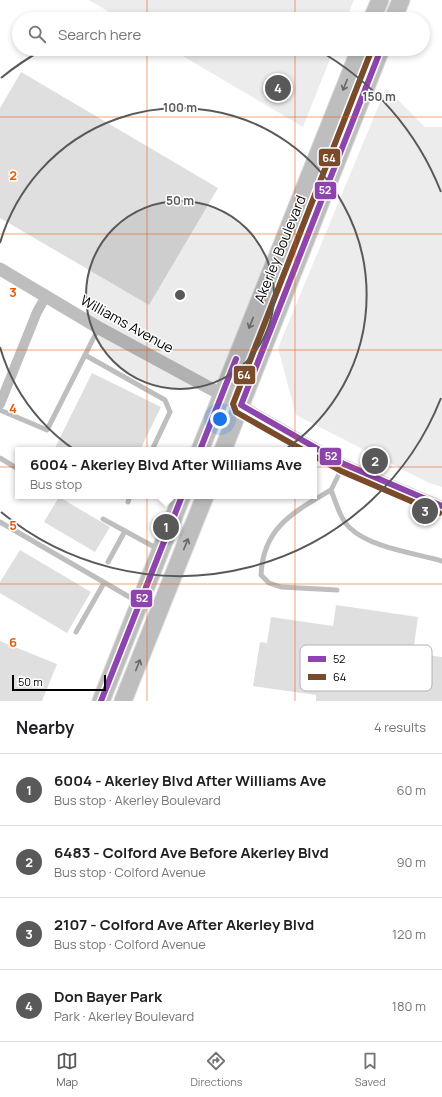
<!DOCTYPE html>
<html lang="en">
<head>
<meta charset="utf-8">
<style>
  :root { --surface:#fff; --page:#f2f2f2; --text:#202124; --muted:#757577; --line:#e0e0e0; --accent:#595959 }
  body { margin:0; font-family:Manrope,sans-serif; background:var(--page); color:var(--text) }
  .scale { position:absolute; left:12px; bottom:10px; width:94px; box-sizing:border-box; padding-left:4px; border:2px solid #000; border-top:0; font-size:11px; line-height:14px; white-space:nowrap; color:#000; -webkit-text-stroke:3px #fff; paint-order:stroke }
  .you { position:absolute; left:220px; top:419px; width:14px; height:14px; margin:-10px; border:3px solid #fff; border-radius:50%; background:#1a73e8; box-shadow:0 0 0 6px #1a73e833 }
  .badge { display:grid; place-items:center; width:26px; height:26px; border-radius:50%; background:var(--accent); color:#fff; font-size:13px; font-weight:700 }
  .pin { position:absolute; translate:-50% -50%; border:2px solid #fff; box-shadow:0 1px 4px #0006 }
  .popup { position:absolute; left:15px; top:447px; width:302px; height:52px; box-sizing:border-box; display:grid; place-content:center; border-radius:0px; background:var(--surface); filter:drop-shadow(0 1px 3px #0005); font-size:13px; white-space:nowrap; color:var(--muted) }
  .popup b { font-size:15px; color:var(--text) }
  .popup::after { content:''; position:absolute; left:50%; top:100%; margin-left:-8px; border:8px solid transparent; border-top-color:var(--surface) }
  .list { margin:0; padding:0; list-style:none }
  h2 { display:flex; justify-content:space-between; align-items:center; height:52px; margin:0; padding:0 16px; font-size:17px }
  h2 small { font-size:13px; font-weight:400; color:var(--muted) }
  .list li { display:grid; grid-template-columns:26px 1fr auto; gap:12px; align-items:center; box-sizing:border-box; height:72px; padding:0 16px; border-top:1px solid var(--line) }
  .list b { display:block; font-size:15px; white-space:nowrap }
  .list p { margin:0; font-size:13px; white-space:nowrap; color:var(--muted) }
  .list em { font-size:13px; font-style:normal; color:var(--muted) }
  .icon { flex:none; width:22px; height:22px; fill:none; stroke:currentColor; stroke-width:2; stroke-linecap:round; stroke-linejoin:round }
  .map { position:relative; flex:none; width:442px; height:701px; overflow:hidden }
  .search { position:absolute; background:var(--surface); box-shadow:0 2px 6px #0003; left:12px; right:12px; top:12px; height:44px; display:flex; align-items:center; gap:10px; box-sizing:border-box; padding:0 14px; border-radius:22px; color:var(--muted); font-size:15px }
  .sheet { height:340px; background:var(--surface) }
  nav { display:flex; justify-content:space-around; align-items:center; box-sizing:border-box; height:56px; border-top:1px solid var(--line); background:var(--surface); font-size:11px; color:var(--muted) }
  nav a { display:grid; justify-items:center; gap:2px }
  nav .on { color:var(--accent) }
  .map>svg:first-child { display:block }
  .green { fill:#ececec }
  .building { fill:#dfdfdf }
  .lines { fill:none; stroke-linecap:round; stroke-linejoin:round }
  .primary-casing { stroke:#dbdbdb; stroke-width:19 }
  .service { stroke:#bebebe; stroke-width:5 }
  .minor { stroke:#bebebe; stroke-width:10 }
  .tertiary { stroke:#bebebe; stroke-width:13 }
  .primary { stroke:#bebebe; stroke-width:17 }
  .bus-1-casing { stroke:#fff; stroke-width:9 }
  .bus-2-casing { stroke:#fff; stroke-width:9 }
  .bus-1 { stroke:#8e44ad; stroke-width:6 }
  .bus-2 { stroke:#7a4b2a; stroke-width:6 }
  .oneway { stroke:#686868 }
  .grid { fill:none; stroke:#e8590c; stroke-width:1; stroke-opacity:0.55 }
  .ring { fill:none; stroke:#595959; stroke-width:2 }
  .labels { text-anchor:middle; stroke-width:3; stroke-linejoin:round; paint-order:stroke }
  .street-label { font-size:14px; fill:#000; stroke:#fff }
  .key { fill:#fff; stroke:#b2b2b2; stroke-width:1 }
  .key-label { font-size:11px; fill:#000 }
  .grid-label { font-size:13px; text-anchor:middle; font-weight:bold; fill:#e8590c; stroke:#fff; stroke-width:3; stroke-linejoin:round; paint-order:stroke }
  .centre { fill:#595959; stroke:#fff; stroke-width:2 }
  .ring-label { font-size:12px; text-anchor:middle; font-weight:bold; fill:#595959; stroke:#fff; stroke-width:3; stroke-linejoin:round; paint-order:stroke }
  .line-badge { stroke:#fff; stroke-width:1.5 }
  .badge-label { font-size:11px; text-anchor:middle; font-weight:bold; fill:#fff }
</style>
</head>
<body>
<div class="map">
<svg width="442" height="701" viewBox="0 0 442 701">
  <rect width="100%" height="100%" fill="#fff"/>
  <!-- green -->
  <path class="green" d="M89 0H354L346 19H121Z
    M171 49H334L303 127Z
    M386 88 425 127H442V487L429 483 296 415 278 348Z"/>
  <!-- building -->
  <path class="building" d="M21 72 218 188 149 305 0 218V108Z
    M92 373 161 407 140 450H54Z
    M59 497 110 527 95 552 44 522Z
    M20 550 91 592 67 633 0 593V582Z
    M336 605 418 617 413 653 442 657V701H316V695L253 686 260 642 267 643 271 617 333 626Z
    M0 641 57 664 42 701H0Z"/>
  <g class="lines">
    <!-- primary casing -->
    <g class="primary-casing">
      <path id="primary" d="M372 19 380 0
        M393 19 401 0
        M200 450 360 49
        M223 450 381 49
        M101 701 182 496
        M123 701 205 496"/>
    </g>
    <!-- service -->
    <path class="service" d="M98 329 85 355 165 400 170 412 152 450
      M0 410 47 430 85 355
      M0 458 18 469
      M344 464 331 490C336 502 340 519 350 528 371 548 414 553 442 561
      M331 490C294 512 263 527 261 575L269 583 281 587 337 590
      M128 502 130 496
      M103 519 158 549
      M0 522 138 602
      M108 562 125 531
      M76 632 104 583"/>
    <!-- minor -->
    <path class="minor" d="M0 404 37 312 46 296
      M241 405 344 464 442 506"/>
    <!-- tertiary -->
    <path class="tertiary" d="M0 269 99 328 241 405"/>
    <!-- primary -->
    <use href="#primary" class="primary"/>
    <!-- bus-1 casing -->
    <g class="bus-1-casing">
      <path id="bus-1" d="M381 49 241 405 344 464 442 506
        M200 450 236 359
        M101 701 182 496"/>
    </g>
    <!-- bus-2 casing -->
    <g class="bus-2-casing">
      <path id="bus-2" d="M303 450 236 412 233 404 372 49
        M314 456 341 471 439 513"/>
    </g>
    <!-- bus-1 -->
    <use href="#bus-1" class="bus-1"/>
    <!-- bus-2 -->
    <use href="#bus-2" class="bus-2"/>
  </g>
  <!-- one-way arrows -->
  <defs><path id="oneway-shaft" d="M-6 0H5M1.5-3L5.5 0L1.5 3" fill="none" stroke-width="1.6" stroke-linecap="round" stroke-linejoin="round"/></defs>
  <g class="oneway">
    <use href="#oneway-shaft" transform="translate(345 85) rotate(112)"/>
    <use href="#oneway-shaft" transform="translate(251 323) rotate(112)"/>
    <use href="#oneway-shaft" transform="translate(186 544) rotate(-68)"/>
    <use href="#oneway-shaft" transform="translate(138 665) rotate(-68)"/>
  </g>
  <!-- grid -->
  <path class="grid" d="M147 0V19M295 0V19M147 49V701M295 49V701M0 117H442M0 234H442M0 350H442M0 467H442M0 584H442"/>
  <!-- distance rings -->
  <circle cx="180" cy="295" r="94" fill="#595959" fill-opacity=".12"/>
  <g class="ring">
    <circle cx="180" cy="295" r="94"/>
    <path d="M0 243A187 187 0 1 1 0 347"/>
    <path d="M441 398A281 281 0 0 1 1 512M1 78A281 281 0 0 1 44 49M129 19A281 281 0 0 1 231 19M316 49A281 281 0 0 1 441 192"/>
  </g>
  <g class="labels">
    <!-- street labels -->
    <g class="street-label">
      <text transform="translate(280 249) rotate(-68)" y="5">Akerley Boulevard</text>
      <text transform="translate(127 324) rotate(29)" y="5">Williams Avenue</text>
    </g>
  </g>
  <!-- legend -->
  <rect x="300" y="645" width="132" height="46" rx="6" class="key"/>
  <rect x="308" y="656" width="18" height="6" fill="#8e44ad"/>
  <rect x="308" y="674" width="18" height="6" fill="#7a4b2a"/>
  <g class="key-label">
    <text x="333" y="663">52</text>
    <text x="333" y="681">64</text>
  </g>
  <g class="grid-label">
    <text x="13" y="180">2</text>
    <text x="13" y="297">3</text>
    <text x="13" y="413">4</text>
    <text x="13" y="530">5</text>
    <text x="13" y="647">6</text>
  </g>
  <circle cx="180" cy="295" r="6" class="centre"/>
  <g class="ring-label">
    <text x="379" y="101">150 m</text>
    <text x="180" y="112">100 m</text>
    <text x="180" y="205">50 m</text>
  </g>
  <g class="line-badge">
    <rect x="318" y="148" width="23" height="19" rx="4" fill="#7a4b2a"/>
    <rect x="314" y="181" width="23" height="19" rx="4" fill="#8e44ad"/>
    <rect x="233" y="365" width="23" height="20" rx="4" fill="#7a4b2a"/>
    <rect x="319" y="447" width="23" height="19" rx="4" fill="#8e44ad"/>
    <rect x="130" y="589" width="23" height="19" rx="4" fill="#8e44ad"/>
  </g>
  <g class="badge-label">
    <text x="329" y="162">64</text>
    <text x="325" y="194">52</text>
    <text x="244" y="379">64</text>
    <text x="331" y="460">52</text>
    <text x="142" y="602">52</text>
  </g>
</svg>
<div class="scale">50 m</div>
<div class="you"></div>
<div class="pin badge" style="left:166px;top:527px">1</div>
<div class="popup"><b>6004 - Akerley Blvd After Williams Ave</b>Bus stop</div>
<div class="pin badge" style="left:375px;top:461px">2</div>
<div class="pin badge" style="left:425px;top:511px">3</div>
<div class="pin badge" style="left:278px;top:88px">4</div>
<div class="search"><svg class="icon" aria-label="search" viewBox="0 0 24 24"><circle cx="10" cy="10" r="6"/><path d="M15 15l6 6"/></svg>Search here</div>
</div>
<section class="sheet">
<h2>Nearby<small>4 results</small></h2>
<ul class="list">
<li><span class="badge">1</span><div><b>6004 - Akerley Blvd After Williams Ave</b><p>Bus stop · Akerley Boulevard</p></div><em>60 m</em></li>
<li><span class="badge">2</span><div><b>6483 - Colford Ave Before Akerley Blvd</b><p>Bus stop · Colford Avenue</p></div><em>90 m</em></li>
<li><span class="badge">3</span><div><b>2107 - Colford Ave After Akerley Blvd</b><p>Bus stop · Colford Avenue</p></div><em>120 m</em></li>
<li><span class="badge">4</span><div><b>Don Bayer Park</b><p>Park · Akerley Boulevard</p></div><em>180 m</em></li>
</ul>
</section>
<nav>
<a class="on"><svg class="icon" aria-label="map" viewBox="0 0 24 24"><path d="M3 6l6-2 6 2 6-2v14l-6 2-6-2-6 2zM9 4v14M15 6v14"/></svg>Map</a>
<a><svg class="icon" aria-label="directions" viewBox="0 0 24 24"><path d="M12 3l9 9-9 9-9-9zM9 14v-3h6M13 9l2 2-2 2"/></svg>Directions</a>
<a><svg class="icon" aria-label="saved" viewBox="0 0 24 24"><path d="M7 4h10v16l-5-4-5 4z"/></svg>Saved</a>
</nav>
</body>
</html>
